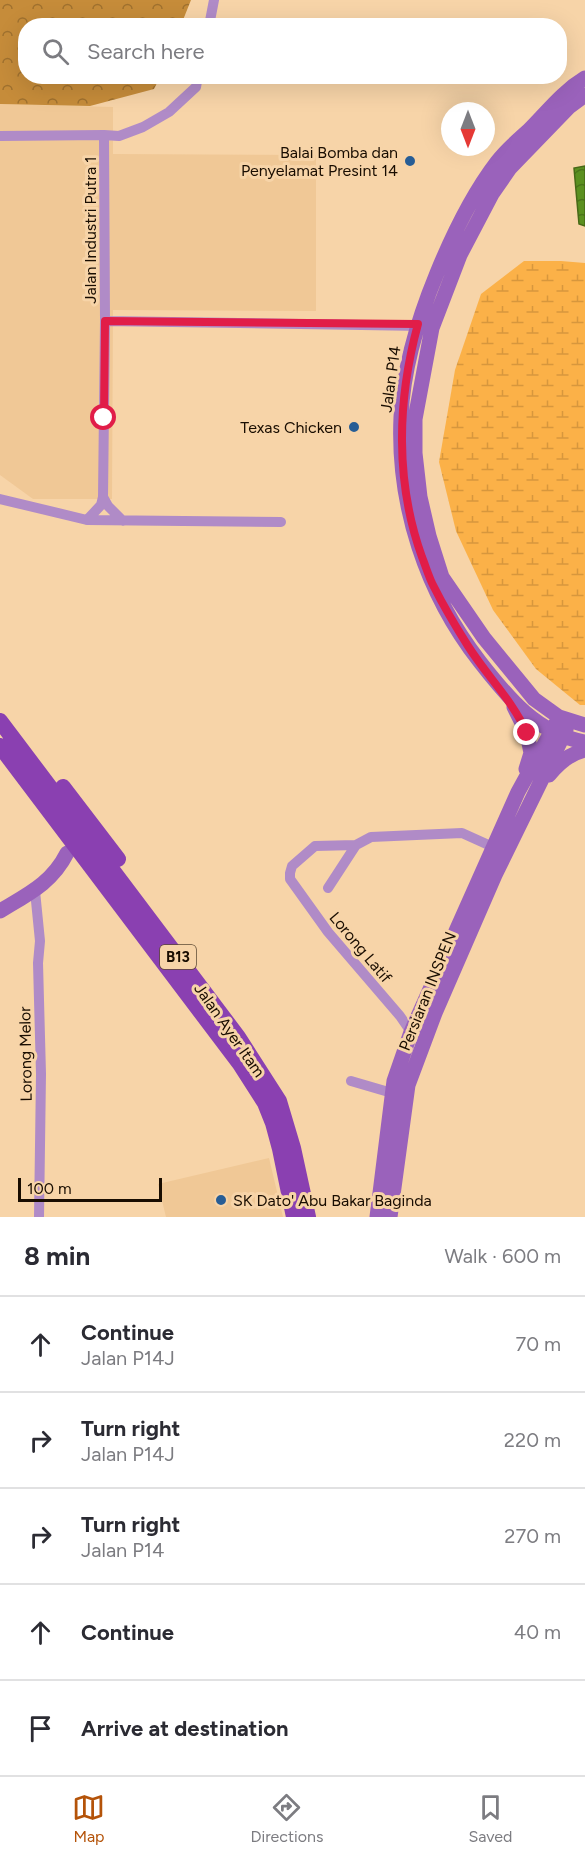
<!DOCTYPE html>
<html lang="en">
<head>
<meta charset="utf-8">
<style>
  :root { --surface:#fff; --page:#f7f7f7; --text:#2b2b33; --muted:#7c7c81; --line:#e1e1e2; --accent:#b45309 }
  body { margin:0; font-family:Figtree,sans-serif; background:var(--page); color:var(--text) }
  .compass { position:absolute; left:441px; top:102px; width:54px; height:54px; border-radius:50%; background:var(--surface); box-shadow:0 6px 24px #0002; rotate:180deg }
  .scale { position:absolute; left:18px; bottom:15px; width:144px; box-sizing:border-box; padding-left:6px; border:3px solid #190d01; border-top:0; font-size:16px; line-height:21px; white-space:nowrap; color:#190d01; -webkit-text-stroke:4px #f7d4a8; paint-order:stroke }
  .stop { position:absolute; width:18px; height:18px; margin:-14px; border:4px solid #e11d48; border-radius:50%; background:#fff }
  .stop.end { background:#e11d48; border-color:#fff; box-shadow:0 2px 6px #0008 }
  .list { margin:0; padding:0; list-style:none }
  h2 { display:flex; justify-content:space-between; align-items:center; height:78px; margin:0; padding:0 24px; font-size:26px }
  h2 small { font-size:20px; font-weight:400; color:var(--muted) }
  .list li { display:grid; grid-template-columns:39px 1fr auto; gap:18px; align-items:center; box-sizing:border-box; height:96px; padding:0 24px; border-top:2px solid var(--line) }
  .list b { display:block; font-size:22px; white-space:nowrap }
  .list p { margin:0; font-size:20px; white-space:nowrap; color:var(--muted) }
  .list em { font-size:20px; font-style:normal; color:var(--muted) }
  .icon { flex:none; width:33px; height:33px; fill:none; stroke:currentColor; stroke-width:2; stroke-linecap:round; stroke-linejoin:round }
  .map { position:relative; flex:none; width:585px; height:1217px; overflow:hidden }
  .search { position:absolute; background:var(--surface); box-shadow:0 6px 24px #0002; left:18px; right:18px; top:18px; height:66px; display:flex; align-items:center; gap:15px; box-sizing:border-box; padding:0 21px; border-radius:24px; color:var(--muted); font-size:22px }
  .sheet { height:558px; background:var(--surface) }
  nav { display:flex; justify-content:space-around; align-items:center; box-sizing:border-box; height:84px; border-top:2px solid var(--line); background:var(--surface); font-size:16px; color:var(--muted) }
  nav a { display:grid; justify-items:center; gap:3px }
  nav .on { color:var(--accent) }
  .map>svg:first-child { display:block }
  .built { fill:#f0c896 }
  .forest { fill:url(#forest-crowns) }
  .wetland { fill:url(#wetland-marsh) }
  .water { fill:url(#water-waves); stroke:#476917; stroke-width:1.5 }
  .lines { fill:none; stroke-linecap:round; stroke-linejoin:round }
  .street { stroke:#b08bc7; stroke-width:10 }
  .secondary { stroke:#9a62bb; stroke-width:15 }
  .primary { stroke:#8a40b1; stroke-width:16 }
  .route { stroke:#e11d48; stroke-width:8 }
  .poi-dot { fill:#275d95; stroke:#f7d4a8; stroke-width:2 }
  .labels { text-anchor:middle; stroke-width:6; stroke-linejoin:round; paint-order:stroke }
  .shield { fill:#f7d4a8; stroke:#5c4933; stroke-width:1.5 }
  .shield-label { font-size:15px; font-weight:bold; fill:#190d01 }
  .poi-label { font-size:16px; fill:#190d01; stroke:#f7d4a8; text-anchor:end }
  .street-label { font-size:16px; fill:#190d01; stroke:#f7d4a8 }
</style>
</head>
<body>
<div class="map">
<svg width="585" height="1217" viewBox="0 0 585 1217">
  <defs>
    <pattern id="forest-crowns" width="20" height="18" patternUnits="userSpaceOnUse" patternTransform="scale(1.5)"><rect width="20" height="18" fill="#c68c3a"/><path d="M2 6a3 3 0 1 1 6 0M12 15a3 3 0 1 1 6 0" fill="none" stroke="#a0712e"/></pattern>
    <pattern id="wetland-marsh" width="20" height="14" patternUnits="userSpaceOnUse" patternTransform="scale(1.5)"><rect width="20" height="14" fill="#fbb148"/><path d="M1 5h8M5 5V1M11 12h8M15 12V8" fill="none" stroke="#d7973d"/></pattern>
    <pattern id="water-waves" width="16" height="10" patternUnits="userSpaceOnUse" patternTransform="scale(1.5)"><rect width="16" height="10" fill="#5b9020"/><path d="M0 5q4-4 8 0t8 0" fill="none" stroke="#4a741a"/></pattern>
  </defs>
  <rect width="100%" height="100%" fill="#f7d4a8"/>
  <!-- built -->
  <path class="built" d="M0 104 113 107V154L316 155V311L113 310 112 499H33L0 475Z
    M269 1158 283 1217H166L158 1184Z"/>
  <!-- forest -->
  <path class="forest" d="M0 0H191L181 25 26 26V76L160 77 154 89 90 106 0 104Z"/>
  <!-- wetland -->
  <path class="wetland" d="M524 261H561L585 263V705H580L536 669 493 610 456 531 439 462 455 370 481 294Z"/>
  <!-- water -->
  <path class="water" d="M585 166V226L579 224 574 168Z"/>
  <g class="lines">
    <!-- street -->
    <path class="street" d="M209 26 214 0
      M104 135 119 136 143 127 169 112 196 87 198 76
      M0 136 104 135 105 321 103 497 101 505 87 520
      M105 321 423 326
      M103 497 108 506 123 521
      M0 499 87 520 281 522
      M356 845 315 846 292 866 290 873V879L328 932 400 1016 411 1032
      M328 888 356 845 371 837 462 833 493 847
      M35 891 40 941 38 963 41 1074 39 1217
      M351 1081 392 1093"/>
    <!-- secondary -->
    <path class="secondary" d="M585 78C562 92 548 111 529 130 518 140 506 150 497 162 471 196 453 234 437 273 418 319 403 368 401 417 397 505 426 593 480 662 508 698 537 734 585 742
      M585 95 569 107 510 168 492 194 460 255 432 328 415 419V453L420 497 429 536 442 577 484 638 534 699 559 717 585 725
      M514 707 527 733 531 753 526 769
      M549 775C558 764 570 753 585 750
      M0 911C28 894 52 883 67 853
      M377 1217 394 1081 411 1032 518 792 556 723
      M390 1217 408 1085 435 1013 495 875 566 730"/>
    <!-- primary -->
    <path class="primary" d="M0 721 238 1037 279 1101 293 1148 308 1217
      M0 746 240 1064 265 1103 273 1123 280 1149 294 1217
      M63 787 118 859"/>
  </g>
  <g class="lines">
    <!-- route -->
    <path class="route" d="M104 418 105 321 418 324C397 401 395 482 422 557 426 567 429 578 434 587 444 607 456 627 468 646 487 676 512 700 527 733"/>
  </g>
  <!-- markers -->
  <g class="poi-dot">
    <circle cx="410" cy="161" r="6"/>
    <circle cx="354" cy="427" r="6"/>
    <circle cx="221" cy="1200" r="6"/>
  </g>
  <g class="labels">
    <!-- shield labels -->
    <rect class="shield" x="160" y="945" width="36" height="24" rx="4.5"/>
    <g class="shield-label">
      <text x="178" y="962">B13</text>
    </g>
    <!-- poi labels -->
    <g class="poi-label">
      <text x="398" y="158">Balai Bomba dan<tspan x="398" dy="18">Penyelamat Presint 14</tspan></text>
      <text x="342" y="433">Texas Chicken</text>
      <text x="233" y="1206" text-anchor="start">SK Dato' Abu Bakar Baginda</text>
    </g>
    <!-- street labels -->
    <g class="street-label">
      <text transform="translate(90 230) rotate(-90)" y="6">Jalan Industri Putra 1</text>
      <text transform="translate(390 379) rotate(-82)" y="6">Jalan P14</text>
      <text transform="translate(361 947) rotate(50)" y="6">Lorong Latif</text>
      <text transform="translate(427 991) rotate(-68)" y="6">Persiaran INSPEN</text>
      <text transform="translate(230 1030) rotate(55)" y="6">Jalan Ayer Itam</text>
      <text transform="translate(25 1054) rotate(-91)" y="6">Lorong Melor</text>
    </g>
  </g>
</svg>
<svg class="compass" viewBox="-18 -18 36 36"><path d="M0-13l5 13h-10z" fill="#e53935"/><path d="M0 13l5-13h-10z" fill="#7c7c81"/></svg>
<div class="scale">100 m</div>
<div class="stop" style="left:104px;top:418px"></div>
<div class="stop end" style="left:527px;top:733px"></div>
<div class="search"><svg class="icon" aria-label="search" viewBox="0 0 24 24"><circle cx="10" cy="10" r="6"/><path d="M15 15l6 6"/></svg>Search here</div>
</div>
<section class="sheet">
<h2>8 min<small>Walk · 600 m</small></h2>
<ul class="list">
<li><svg class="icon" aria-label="ahead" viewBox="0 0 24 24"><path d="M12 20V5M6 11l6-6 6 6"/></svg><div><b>Continue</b><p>Jalan P14J</p></div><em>70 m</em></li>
<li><svg class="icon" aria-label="right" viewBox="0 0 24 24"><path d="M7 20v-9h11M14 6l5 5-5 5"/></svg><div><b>Turn right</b><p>Jalan P14J</p></div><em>220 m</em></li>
<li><svg class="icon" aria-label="right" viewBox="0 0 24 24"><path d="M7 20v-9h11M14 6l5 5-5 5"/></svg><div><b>Turn right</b><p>Jalan P14</p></div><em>270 m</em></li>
<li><svg class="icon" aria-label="ahead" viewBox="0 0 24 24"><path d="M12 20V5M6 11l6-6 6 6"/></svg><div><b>Continue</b></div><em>40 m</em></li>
<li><svg class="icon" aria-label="arrive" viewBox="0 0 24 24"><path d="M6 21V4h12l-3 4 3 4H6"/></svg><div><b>Arrive at destination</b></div></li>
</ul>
</section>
<nav>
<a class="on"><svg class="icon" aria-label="map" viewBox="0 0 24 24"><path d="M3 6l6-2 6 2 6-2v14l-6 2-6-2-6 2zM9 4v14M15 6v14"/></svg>Map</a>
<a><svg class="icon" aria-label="directions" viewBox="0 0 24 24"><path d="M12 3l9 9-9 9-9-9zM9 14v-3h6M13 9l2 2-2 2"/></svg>Directions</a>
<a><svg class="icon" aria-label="saved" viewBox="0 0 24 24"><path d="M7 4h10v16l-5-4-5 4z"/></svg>Saved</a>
</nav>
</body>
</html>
